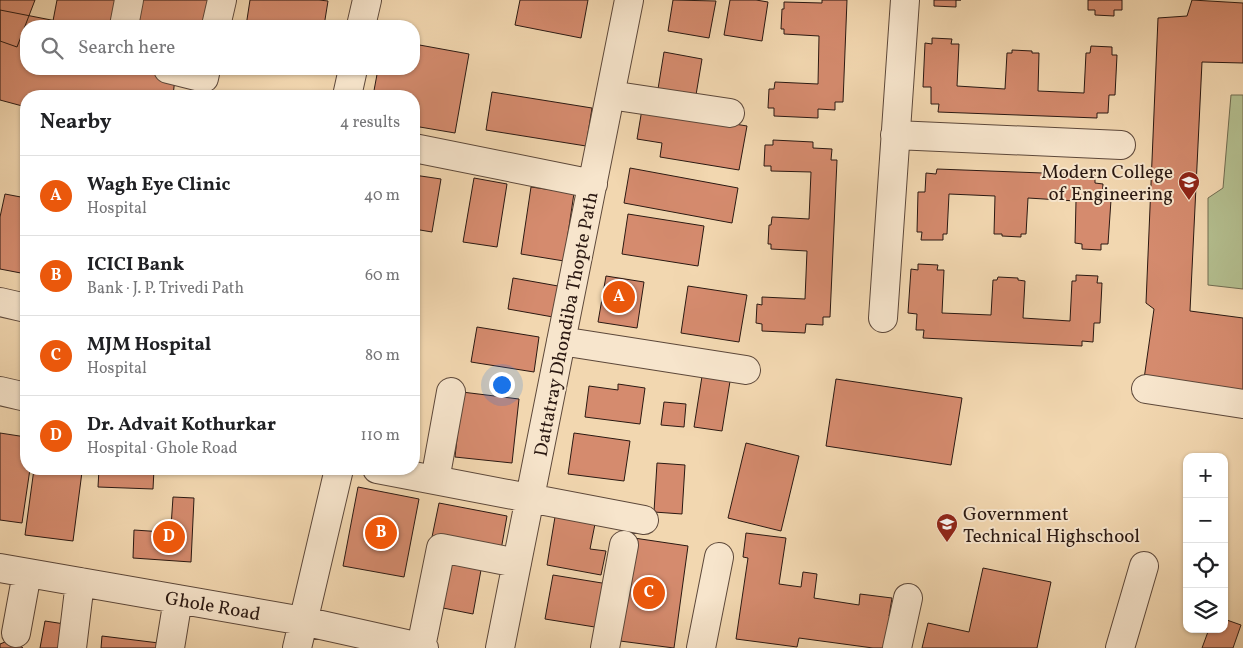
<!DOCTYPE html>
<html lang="en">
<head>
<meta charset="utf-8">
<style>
  :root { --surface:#fff; --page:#f2f2f2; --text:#202124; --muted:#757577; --line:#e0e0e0; --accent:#ea580c }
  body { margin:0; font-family:Vollkorn,serif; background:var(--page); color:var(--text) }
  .controls { position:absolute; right:15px; bottom:15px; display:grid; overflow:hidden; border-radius:10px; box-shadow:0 1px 4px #0004 }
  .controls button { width:45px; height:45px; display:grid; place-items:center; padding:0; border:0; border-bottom:1px solid var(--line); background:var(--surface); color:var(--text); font:25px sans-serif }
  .you { position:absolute; left:501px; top:384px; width:18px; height:18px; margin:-12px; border:4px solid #fff; border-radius:50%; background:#1a73e8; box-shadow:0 0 0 8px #1a73e833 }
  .badge { display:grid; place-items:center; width:32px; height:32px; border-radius:50%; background:var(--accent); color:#fff; font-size:16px; font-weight:700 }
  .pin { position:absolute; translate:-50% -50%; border:2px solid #fff; box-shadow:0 1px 5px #0006 }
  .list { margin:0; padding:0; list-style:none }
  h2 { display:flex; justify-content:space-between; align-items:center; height:65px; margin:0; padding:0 20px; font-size:21px }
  h2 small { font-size:16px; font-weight:400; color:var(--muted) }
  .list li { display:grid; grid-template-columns:32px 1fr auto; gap:15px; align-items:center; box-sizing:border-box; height:80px; padding:0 20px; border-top:1px solid var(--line) }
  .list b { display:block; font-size:19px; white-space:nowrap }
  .list p { margin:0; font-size:16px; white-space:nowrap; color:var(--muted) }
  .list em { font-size:16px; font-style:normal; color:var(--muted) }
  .icon { flex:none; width:28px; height:28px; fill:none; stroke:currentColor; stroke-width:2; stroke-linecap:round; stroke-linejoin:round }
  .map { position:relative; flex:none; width:1243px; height:648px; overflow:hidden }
  .search { position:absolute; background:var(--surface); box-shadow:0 1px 4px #0004; left:20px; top:20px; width:400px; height:55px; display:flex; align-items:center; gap:12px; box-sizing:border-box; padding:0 18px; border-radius:20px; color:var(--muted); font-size:19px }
  .panel { position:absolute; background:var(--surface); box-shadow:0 1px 4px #0004; left:20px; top:90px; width:400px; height:385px; border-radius:20px }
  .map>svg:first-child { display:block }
  .green { fill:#b4bf90; stroke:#706c51 }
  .building { fill:#d58b6e; stroke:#2b1912 }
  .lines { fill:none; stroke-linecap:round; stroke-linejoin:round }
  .minor-casing { stroke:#5d483a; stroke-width:30 }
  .minor { stroke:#f7e5cc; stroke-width:28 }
  .labels { text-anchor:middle; stroke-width:4; stroke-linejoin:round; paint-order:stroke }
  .poi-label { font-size:19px; fill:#2b1912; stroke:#f7e5cc; text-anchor:end }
  .street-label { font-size:19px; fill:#2b1912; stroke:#f7e5cc }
</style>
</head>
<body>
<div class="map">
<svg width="1243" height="648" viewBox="0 0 1243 648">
  <rect width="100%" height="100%" fill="#f2d7b0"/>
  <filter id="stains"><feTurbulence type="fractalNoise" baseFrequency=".004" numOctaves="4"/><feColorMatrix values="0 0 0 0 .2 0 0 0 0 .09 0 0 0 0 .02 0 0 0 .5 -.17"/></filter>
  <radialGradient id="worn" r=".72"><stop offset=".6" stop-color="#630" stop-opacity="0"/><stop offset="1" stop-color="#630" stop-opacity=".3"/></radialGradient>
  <!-- green -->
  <path class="green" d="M1231 95H1243V289L1208 285V198L1223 188Z"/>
  <!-- building -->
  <path class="building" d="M0 0H35L17 47 0 41Z
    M57 0H124L119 26H52Z
    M132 0H209L204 26H127Z
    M250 0H319L328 1 324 26H246Z
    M520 0H588L581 38 515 25Z
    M673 0 716 1 709 38 668 31Z
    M730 0H756L768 2 762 41 724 35Z
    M822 0H847L843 102H835V110L818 109V118L774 116V108H768L769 89H774L775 82 818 84 819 36 784 34V29H781L782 9H784V2L822 3Z
    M934 0H961H956V7L934 6Z
    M1088 0H1122V10H1114V16L1095 15V10H1088Z
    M1192 0 1243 3V63L1202 62 1190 311 1243 318V395L1144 379 1154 309 1146 303 1158 18 1187 16Z
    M0 10 82 26H26V69H176L173 96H26V107L0 100Z
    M932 38 952 39 951 44H959L957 86 1005 89 1007 53H1012V50L1032 51V53H1039L1038 91 1084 93 1086 53H1090L1091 46 1112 47V55H1117L1115 95H1109L1108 113H1097V118L938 112 939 104H931V87H923L925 43 932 44Z
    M414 44 469 54 455 133 414 126V96H373L378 69H414Z
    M664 52 702 59 696 95 658 89Z
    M492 92 592 108 586 146 486 130Z
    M642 109 747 126 739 170 660 157 662 143 637 139Z
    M773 140 813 142V148L832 149 831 160H837L830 317H823V325L806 324 805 333 762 331V324L756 323 757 304 762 305V297L805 299 807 251 771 249V244H768L769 225H771L772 217 809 219 811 172 771 171V166H764L765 145H773Z
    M630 168 738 188 732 223 624 203Z
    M937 169 1095 175V183L1103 184 1102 200H1111L1108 244H1101V250L1082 249V244L1075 243 1076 201 1028 198 1026 234H1021V237L1002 236V234H994L995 196 949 194 947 234H943V240H921L922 232H917L918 192H925L926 173 936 174Z
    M414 175 441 179 432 232 414 229Z
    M474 178 507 184 497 247 463 242Z
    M531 187 574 193 564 261 521 254Z
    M5 194 26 198V274L0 269V217Z
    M628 214 704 226 698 266 622 254Z
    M918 264 938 265 937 270H944L942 313 991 315 993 280H997L998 277 1018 278V280L1025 281 1023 318 1070 321 1072 281H1076V275L1098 276 1097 283H1102L1100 323H1094L1093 342 1082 341V346L923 338 924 330H916L917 314 908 313 911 269 918 270Z
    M606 276 644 282 637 328 598 322Z
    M513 278 558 286 553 317 508 309Z
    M688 286 747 295 739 342 681 333Z
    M477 327 539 337 534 372 471 362Z
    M703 370 731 375 722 431 694 427Z
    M836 379 962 398 951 465 826 446Z
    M618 384 645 388 640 424 585 417 589 386 618 390Z
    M462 392 519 399 512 463 455 457Z
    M664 402 686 404 684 427 661 425Z
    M0 433 26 437V469H30L22 523 0 520Z
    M574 433 630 441 624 481 568 474Z
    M746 443 799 456 781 531 728 518Z
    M657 463 685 465 682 514 654 512Z
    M34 469H52L82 472 73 541 25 535Z
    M99 469H154L153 489 98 487Z
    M358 487 419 499 404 577 343 566Z
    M173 497 194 498 191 562 133 558 134 530 164 532V526L171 527Z
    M439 503 507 516 501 550 432 537Z
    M555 517 595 524 590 549 606 551 601 575 547 565Z
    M746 533 786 538 779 584 801 587 803 572 817 574 814 598 859 605 860 594 892 598 889 616 895 617 885 648H873L799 638 797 647 736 639 748 558 743 557Z
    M634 538 688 546 674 648 620 641Z
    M449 552 483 559 473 614 438 607Z
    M983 568 1051 582 1037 648H922L928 623 969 632Z
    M553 575 608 584 601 628 545 619Z
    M1224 619 1241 625 1233 648H1202L1209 629H1224Z
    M45 621 71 625 67 648H40Z
    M102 636 167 644 166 648H101Z
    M5 639 16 643 23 648H0V644L5 642Z"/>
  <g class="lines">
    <!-- minor casing -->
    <g class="minor-casing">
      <path id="minor" d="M124 26 129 0
        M216 26 222 0
        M361 26 367 0
        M168 69 204 78 206 69
        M610 95 730 113
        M347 96 353 69
        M895 135 1121 145
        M414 148 593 184
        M0 302 26 308
        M883 318 905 0
        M561 341 746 370
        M1146 389 1243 404
        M0 391 26 397
        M377 469 644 520
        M435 480 451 392
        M0 568 303 621 424 648
        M16 633 27 573
        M421 647 441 548 517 563
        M72 648 80 582
        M170 648 178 599
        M297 648 339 469
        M500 648 629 0
        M605 648 624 545
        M701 648 719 557
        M897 648 908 598
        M1120 648 1144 566"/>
    </g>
    <!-- minor -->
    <use href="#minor" class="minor"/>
  </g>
  <!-- icons -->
  <defs>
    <g id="university-pin" transform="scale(1.125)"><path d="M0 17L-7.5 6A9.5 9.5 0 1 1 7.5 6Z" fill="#8f2418" stroke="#f7e5cc"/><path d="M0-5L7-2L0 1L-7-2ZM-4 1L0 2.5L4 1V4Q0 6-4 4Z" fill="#fff"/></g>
    <g id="school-pin" transform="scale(1.125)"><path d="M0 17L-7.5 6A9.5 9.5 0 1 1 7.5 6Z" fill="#8f2418" stroke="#f7e5cc"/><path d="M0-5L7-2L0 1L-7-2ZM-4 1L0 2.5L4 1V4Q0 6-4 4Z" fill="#fff"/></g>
  </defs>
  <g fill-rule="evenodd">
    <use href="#university-pin" x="1189" y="182"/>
    <use href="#school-pin" x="947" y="524"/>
  </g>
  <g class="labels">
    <!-- poi labels -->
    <g class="poi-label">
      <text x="1173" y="178">Modern College<tspan x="1173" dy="22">of Engineering</tspan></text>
      <text x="963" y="520" text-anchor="start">Government<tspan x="963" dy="22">Technical Highschool</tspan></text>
    </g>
    <!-- street labels -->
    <g class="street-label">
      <text transform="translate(565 324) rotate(-79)" y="7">Dattatray Dhondiba Thopte Path</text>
      <text transform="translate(213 605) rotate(10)" y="7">Ghole Road</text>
    </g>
  </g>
  <rect width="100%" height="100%" filter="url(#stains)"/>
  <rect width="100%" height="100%" fill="url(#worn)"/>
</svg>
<div class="controls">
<button>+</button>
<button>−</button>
<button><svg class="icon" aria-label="locate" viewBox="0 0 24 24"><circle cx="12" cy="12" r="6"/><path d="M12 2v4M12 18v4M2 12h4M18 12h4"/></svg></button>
<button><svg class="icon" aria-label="layers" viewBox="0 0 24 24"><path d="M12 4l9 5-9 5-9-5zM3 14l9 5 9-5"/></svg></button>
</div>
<div class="you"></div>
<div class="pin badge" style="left:619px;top:297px">A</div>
<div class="pin badge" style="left:381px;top:533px">B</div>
<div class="pin badge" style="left:649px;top:593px">C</div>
<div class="pin badge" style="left:169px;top:537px">D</div>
<div class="search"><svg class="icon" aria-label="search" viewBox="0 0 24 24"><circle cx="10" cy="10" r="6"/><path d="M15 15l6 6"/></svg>Search here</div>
<section class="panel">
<h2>Nearby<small>4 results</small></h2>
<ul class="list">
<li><span class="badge">A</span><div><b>Wagh Eye Clinic</b><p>Hospital</p></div><em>40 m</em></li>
<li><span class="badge">B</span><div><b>ICICI Bank</b><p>Bank · J. P. Trivedi Path</p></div><em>60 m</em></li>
<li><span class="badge">C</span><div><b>MJM Hospital</b><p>Hospital</p></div><em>80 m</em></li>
<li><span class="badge">D</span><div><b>Dr. Advait Kothurkar</b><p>Hospital · Ghole Road</p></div><em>110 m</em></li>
</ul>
</section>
</div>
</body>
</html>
